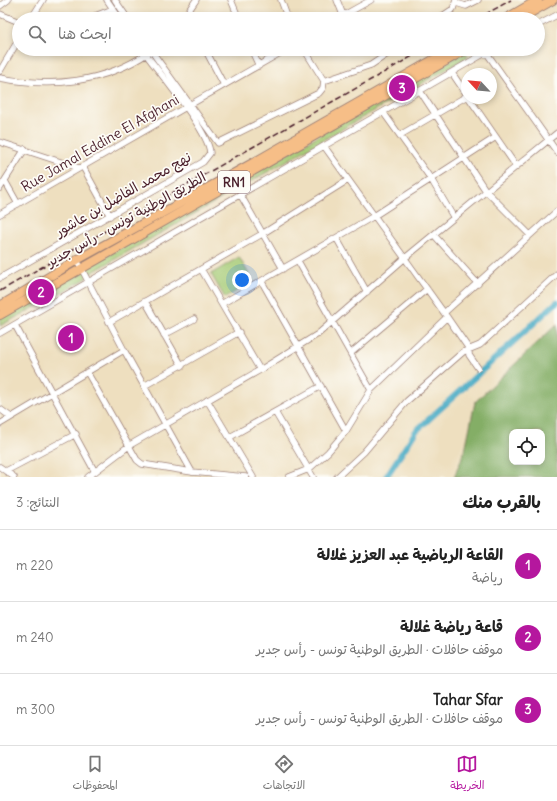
<!DOCTYPE html>
<html lang="ar">
<head>
<meta charset="utf-8">
<style>
  :root { --surface:#fff; --page:#f6f6f6; --text:#222; --muted:#767676; --line:#e0e0e0; --accent:#b5179e }
  body { margin:0; font-family:Delius,"Playpen Sans Arabic",sans-serif; background:var(--page); color:var(--text); direction:rtl }
  .controls { position:absolute; right:12px; bottom:12px; display:grid; overflow:hidden; border-radius:8px; box-shadow:0 2px 6px #0003 }
  .controls button { width:36px; height:36px; display:grid; place-items:center; padding:0; border:0; border-bottom:1px solid var(--line); background:var(--surface); color:var(--text); font:20px sans-serif }
  .compass { position:absolute; left:461px; top:68px; width:36px; height:36px; border-radius:50%; background:var(--surface); box-shadow:0 2px 6px #0003; rotate:296deg }
  .you { position:absolute; left:242px; top:280px; width:14px; height:14px; margin:-10px; border:3px solid #fff; border-radius:50%; background:#1a73e8; box-shadow:0 0 0 6px #1a73e833 }
  .badge { display:grid; place-items:center; width:26px; height:26px; border-radius:50%; background:var(--accent); color:#fff; font-size:13px; font-weight:700 }
  .pin { position:absolute; translate:-50% -50%; border:2px solid #fff; box-shadow:0 1px 4px #0006 }
  .list { margin:0; padding:0; list-style:none }
  h2 { display:flex; justify-content:space-between; align-items:center; height:52px; margin:0; padding:0 16px; font-size:17px }
  h2 small { font-size:13px; font-weight:400; color:var(--muted) }
  .list li { display:grid; grid-template-columns:26px 1fr auto; gap:12px; align-items:center; box-sizing:border-box; height:72px; padding:0 16px; border-top:1px solid var(--line) }
  .list b { display:block; font-size:15px; white-space:nowrap }
  .list p { margin:0; font-size:13px; white-space:nowrap; color:var(--muted) }
  .list em { font-size:13px; font-style:normal; color:var(--muted) }
  .icon { flex:none; width:22px; height:22px; fill:none; stroke:currentColor; stroke-width:2; stroke-linecap:round; stroke-linejoin:round }
  .map { position:relative; flex:none; width:557px; height:477px; overflow:hidden; direction:ltr }
  .search { position:absolute; background:var(--surface); box-shadow:0 2px 6px #0003; left:12px; right:12px; top:12px; height:44px; display:flex; align-items:center; gap:10px; box-sizing:border-box; padding:0 14px; border-radius:22px; color:var(--muted); font-size:15px }
  .sheet { height:268px; background:var(--surface) }
  nav { display:flex; justify-content:space-around; align-items:center; box-sizing:border-box; height:56px; border-top:1px solid var(--line); background:var(--surface); font-size:11px; color:var(--muted) }
  nav a { display:grid; justify-items:center; gap:2px }
  nav .on { color:var(--accent) }
  .map>svg:first-child { display:block }
  .green { fill:#a5ca75; stroke:#787450 }
  .forest { fill:#84ae66; stroke:#676648; fill-rule:evenodd }
  .lines { fill:none; stroke-linecap:round; stroke-linejoin:round }
  .canal { stroke:#42a8c2; stroke-width:6 }
  .minor-casing { stroke:#9c7f75; stroke-width:7 }
  .highway-casing { stroke:#9c7f75; stroke-width:10 }
  .minor { stroke:#fff; stroke-width:5.5 }
  .highway { stroke:#f6be87; stroke-width:8 }
  .rail { stroke:#4a1f2b; stroke-width:1.5; stroke-dasharray:6 3; stroke-linecap:butt }
  .labels { text-anchor:middle; stroke-width:3.5; stroke-linejoin:round; paint-order:stroke }
  .shield { fill:#fdfcf7; stroke:#806168; stroke-width:1 }
  .shield-label { font-size:13px; font-weight:bold; fill:#4a1f2b }
  .street-label { font-size:14px; fill:#4a1f2b; stroke:#fdfcf7 }
</style>
</head>
<body>
<div class="map">
<svg width="557" height="477" viewBox="0 0 557 477">
  <rect width="100%" height="100%" fill="#fdfcf7"/>
  <filter id="ink" filterUnits="userSpaceOnUse"><feTurbulence type="fractalNoise" baseFrequency=".025" numOctaves="2"/><feDisplacementMap in="SourceGraphic" scale="8" xChannelSelector="R" yChannelSelector="G"/><feConvolveMatrix kernelMatrix="1 2 1 2 8 2 1 2 1" color-interpolation-filters="sRGB"/></filter>
  <filter id="wash" filterUnits="userSpaceOnUse"><feTurbulence type="fractalNoise" baseFrequency=".012" numOctaves="4" result="noise"/><feDisplacementMap in="SourceGraphic" scale="16" xChannelSelector="R" yChannelSelector="G"/><feGaussianBlur stdDeviation="0.9" result="paint"/><feColorMatrix in="noise" values="0 0 0 0 0 0 0 0 0 0 0 0 0 0 0 0 0 1.4 0 .05"/><feComposite in="paint" operator="in"/></filter>
  <g filter="url(#wash)">
    <rect width="100%" height="100%" fill="#eedfbf"/>
    <!-- green -->
    <path class="green" d="M465 52 468 57 91 273 84 280 0 326V317Z
      M239 257 253 281 225 298 211 274Z"/>
    <!-- forest -->
    <path class="forest" d="M557 324V477H454L465 450 475 402ZM512 432H542V462H512Z"/>
    <g class="lines">
      <!-- canal -->
      <path class="canal" d="M386 477 416 431 557 302"/>
    </g>
  </g>
  <g filter="url(#ink)">
    <g class="lines">
      <!-- minor casing -->
      <g class="minor-casing">
        <path id="minor" d="M107 0 120 19
          M115 0 128 19
          M231 0 239 19
          M281 0 288 19
          M337 0 343 15
          M456 3 466 6 478 0
          M0 6 8 0
          M0 14 19 22
          M31 19 43 0
          M87 19 113 9
          M183 19 196 0
          M337 19 371 0
          M438 19 453 9 456 0
          M538 25 557 15
          M150 49 218 143 319 93 323 88 324 81 371 65 395 49
          M205 49 224 85
          M251 49 259 66
          M304 49 324 81
          M486 52 557 152
          M0 71 19 39
          M452 73 467 95
          M0 78C51 88 104 83 148 53
          M420 91 486 191 530 235
          M469 98 516 166
          M383 112 431 179 454 218
          M400 135 467 96
          M0 142 79 168
          M324 146 447 317 469 349V355L478 368
          M83 167 110 216
          M5 181 18 204
          M0 188 25 149
          M240 194 283 269
          M0 214 287 49
          M434 235 478 284
          M337 239 367 292
          M77 260 124 350 192 472
          M298 261 371 390
          M201 269 260 370
          M0 278 203 162 210 153C209 131 157 70 142 49
          M262 282 346 431
          M145 301 182 366
          M223 303 374 216 496 137
          M444 313 557 211
          M109 322 262 234 348 180
          M15 325 95 472
          M0 333 492 49
          M164 335 194 319
          M351 353 427 289
          M87 372 137 460 142 464 192 472 246 477
          M144 386 239 332
          M207 400 253 477
          M0 409 11 417
          M275 412 313 477
          M0 424 124 350
          M230 437 321 386
          M0 467 14 477
          M6 471 76 434
          M88 477 130 445 260 370 318 334 405 258 557 133
          M289 477 309 469 328 452 346 431 371 390 447 317
          M337 477 364 452 407 401 463 352 480 345 557 274"/>
      </g>
      <!-- highway casing -->
      <g class="highway-casing">
        <path id="highway" d="M505 19 538 0
          M520 19 553 0
          M0 306 77 260 251 164 452 49
          M0 315 467 49"/>
      </g>
      <!-- minor -->
      <use href="#minor" class="minor"/>
      <!-- highway -->
      <use href="#highway" class="highway"/>
      <!-- rail -->
      <path class="rail" d="M477 19 511 0
        M0 291 425 49"/>
    </g>
  </g>
  <g class="labels">
    <!-- shield labels -->
    <rect class="shield" x="218" y="171" width="32" height="22" rx="3"/>
    <g class="shield-label">
      <text x="234" y="187">RN1</text>
    </g>
    <!-- street labels -->
    <g class="street-label">
      <text transform="translate(100 143) rotate(-30)" y="5">Rue Jamal Eddine El Afghani</text>
      <text transform="translate(123 194) rotate(-30)" y="5">نهج محمد الفاضل بن عاشور</text>
      <text transform="translate(126 219) rotate(-29)" y="5">الطريق الوطنية تونس - رأس جدير</text>
    </g>
  </g>
</svg>
<div class="controls">
<button><svg class="icon" aria-label="locate" viewBox="0 0 24 24"><circle cx="12" cy="12" r="6"/><path d="M12 2v4M12 18v4M2 12h4M18 12h4"/></svg></button>
</div>
<svg class="compass" viewBox="-18 -18 36 36"><path d="M0-13l5 13h-10z" fill="#e53935"/><path d="M0 13l5-13h-10z" fill="#767676"/></svg>
<div class="you"></div>
<div class="pin badge" style="left:71px;top:338px">1</div>
<div class="pin badge" style="left:41px;top:292px">2</div>
<div class="pin badge" style="left:402px;top:88px">3</div>
<div class="search"><svg class="icon" aria-label="search" viewBox="0 0 24 24"><circle cx="10" cy="10" r="6"/><path d="M15 15l6 6"/></svg>ابحث هنا</div>
</div>
<section class="sheet">
<h2>بالقرب منك<small>النتائج: 3</small></h2>
<ul class="list">
<li><span class="badge">1</span><div><b>القاعة الرياضية عبد العزيز غلالة</b><p>رياضة</p></div><em>220 m</em></li>
<li><span class="badge">2</span><div><b>قاعة رياضة غلالة</b><p>موقف حافلات · الطريق الوطنية تونس - رأس جدير</p></div><em>240 m</em></li>
<li><span class="badge">3</span><div><b>Tahar Sfar</b><p>موقف حافلات · الطريق الوطنية تونس - رأس جدير</p></div><em>300 m</em></li>
</ul>
</section>
<nav>
<a class="on"><svg class="icon" aria-label="map" viewBox="0 0 24 24"><path d="M3 6l6-2 6 2 6-2v14l-6 2-6-2-6 2zM9 4v14M15 6v14"/></svg>الخريطة</a>
<a><svg class="icon" aria-label="directions" viewBox="0 0 24 24"><path d="M12 3l9 9-9 9-9-9zM9 14v-3h6M13 9l2 2-2 2"/></svg>الاتجاهات</a>
<a><svg class="icon" aria-label="saved" viewBox="0 0 24 24"><path d="M7 4h10v16l-5-4-5 4z"/></svg>المحفوظات</a>
</nav>
</body>
</html>
